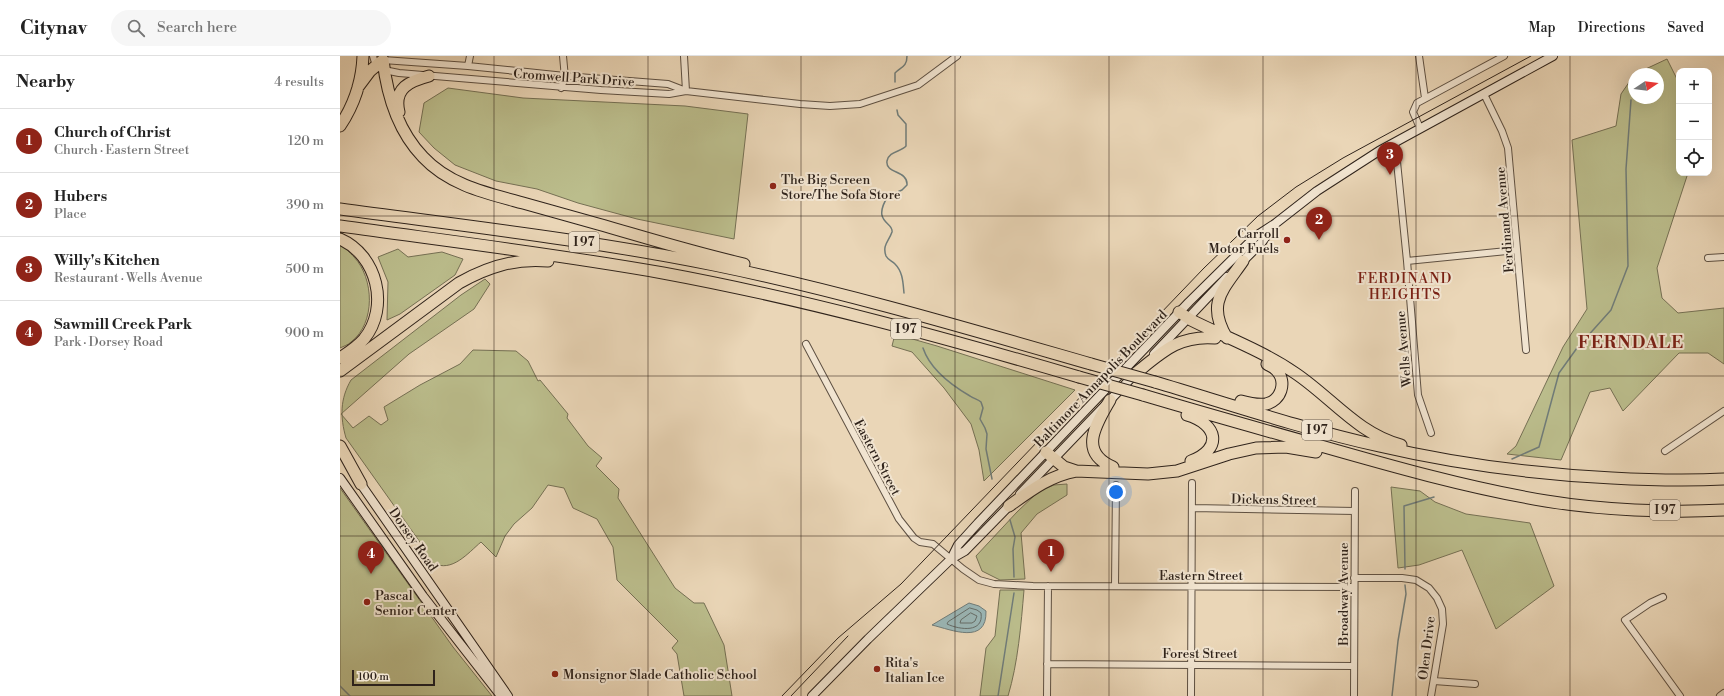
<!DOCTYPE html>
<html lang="en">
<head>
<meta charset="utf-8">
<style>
  :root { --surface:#fff; --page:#f6f6f6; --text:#222; --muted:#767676; --line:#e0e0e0; --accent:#8f2418 }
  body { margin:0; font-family:"Libre Bodoni",serif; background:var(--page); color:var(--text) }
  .controls { position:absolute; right:12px; top:12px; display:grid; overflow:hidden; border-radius:8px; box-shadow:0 4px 16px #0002 }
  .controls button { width:36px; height:36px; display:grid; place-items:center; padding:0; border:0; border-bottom:1px solid var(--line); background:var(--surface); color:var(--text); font:20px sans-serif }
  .compass { position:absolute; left:1288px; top:12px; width:36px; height:36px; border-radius:50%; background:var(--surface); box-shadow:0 4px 16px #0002; rotate:77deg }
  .scale { position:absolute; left:12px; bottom:10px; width:83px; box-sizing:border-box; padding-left:4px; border:2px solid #2f231b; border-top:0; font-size:11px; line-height:14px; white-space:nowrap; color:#2f231b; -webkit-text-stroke:3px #f1e4d0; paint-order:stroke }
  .you { position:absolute; left:776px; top:436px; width:14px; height:14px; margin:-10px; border:3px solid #fff; border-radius:50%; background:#1a73e8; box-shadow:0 0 0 6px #1a73e833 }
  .badge { display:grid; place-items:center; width:26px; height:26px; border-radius:50%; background:var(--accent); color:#fff; font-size:13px; font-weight:700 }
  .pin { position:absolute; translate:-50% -33px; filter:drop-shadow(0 1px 2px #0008) }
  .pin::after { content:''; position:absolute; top:21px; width:14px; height:12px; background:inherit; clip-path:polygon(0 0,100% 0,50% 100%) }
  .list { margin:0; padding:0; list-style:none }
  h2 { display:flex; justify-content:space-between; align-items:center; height:52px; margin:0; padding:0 16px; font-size:17px }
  h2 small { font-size:13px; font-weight:400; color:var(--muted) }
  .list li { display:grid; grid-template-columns:26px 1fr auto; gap:12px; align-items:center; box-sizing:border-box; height:64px; padding:0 16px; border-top:1px solid var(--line) }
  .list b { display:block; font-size:15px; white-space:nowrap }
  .list p { margin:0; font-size:13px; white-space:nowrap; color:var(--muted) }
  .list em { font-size:13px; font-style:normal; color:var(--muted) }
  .icon { flex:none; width:22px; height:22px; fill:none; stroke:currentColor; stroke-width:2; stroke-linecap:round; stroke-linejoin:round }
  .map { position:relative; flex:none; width:1384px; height:640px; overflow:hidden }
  header { display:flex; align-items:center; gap:24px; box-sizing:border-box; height:56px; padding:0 20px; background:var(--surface); border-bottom:1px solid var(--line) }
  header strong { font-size:19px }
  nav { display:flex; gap:22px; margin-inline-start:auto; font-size:14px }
  .search { width:280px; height:36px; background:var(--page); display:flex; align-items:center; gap:10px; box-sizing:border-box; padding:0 14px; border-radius:22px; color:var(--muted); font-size:15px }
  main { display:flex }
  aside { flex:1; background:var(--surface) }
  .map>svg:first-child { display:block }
  .green { fill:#bbbd8c; stroke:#757054 }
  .water { fill:#9bb7b7; stroke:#707c79 }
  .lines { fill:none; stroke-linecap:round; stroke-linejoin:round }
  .shore { stroke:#656d69; stroke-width:1 }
  .stream { stroke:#707c79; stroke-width:1.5 }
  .minor-casing { stroke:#5e5042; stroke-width:8 }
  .secondary-casing { stroke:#2f231b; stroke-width:10 }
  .motorway-casing { stroke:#2f231b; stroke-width:13 }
  .minor { stroke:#f1e4d0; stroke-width:6 }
  .secondary { stroke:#f1e4d0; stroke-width:8 }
  .motorway { stroke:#ead6b7; stroke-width:11 }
  .tram { stroke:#2f231b; stroke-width:1 }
  .motorway-bridge-casing { stroke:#2f231b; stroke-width:13; stroke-linecap:butt }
  .motorway-bridge { stroke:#ead6b7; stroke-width:11 }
  .grid { fill:none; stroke:#2f231b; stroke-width:1; stroke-opacity:0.55 }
  .poi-dot { fill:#8f2418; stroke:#f1e4d0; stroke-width:1.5 }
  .labels { text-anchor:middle; stroke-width:4; stroke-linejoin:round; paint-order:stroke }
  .shield { fill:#f1e4d0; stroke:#695d51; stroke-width:1 }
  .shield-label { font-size:12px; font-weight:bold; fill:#2f231b }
  .street-label { font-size:13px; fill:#2f231b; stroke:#f1e4d0 }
  .poi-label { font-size:13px; fill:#2f231b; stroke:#f1e4d0; text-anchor:start }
  .neighbourhood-label { font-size:14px; letter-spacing:1px; fill:#7a1f14; stroke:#f1e4d0 }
  .district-label { font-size:17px; font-weight:bold; letter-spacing:1px; fill:#7a1f14; stroke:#f1e4d0 }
</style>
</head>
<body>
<header>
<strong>Citynav</strong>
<div class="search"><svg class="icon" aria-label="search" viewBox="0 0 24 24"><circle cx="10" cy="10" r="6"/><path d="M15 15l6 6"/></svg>Search here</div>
<nav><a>Map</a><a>Directions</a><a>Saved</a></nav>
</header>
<main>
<aside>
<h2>Nearby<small>4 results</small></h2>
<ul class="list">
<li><span class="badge">1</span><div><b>Church of Christ</b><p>Church · Eastern Street</p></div><em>120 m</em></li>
<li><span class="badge">2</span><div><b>Hubers</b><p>Place</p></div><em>390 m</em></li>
<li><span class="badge">3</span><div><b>Willy's Kitchen</b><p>Restaurant · Wells Avenue</p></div><em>500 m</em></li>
<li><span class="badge">4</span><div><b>Sawmill Creek Park</b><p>Park · Dorsey Road</p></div><em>900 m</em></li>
</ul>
</aside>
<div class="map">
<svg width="1384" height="640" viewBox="0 0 1384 640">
  <rect width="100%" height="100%" fill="#ead6b7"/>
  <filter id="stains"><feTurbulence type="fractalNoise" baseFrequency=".005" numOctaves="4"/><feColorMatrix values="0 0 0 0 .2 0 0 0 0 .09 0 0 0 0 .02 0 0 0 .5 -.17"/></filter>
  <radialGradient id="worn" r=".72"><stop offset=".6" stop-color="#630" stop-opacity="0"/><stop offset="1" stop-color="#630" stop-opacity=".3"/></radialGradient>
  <!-- green -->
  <path class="green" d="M1327 3 1339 27V117H1348L1317 212 1322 242 1338 257 1384 252V308L1368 297H1339L1283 355 1270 332 1250 336 1221 404 1167 398 1176 390 1223 291 1247 253 1232 84 1276 70 1281 38 1294 19V42H1318V18H1295Z
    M108 32 183 42 345 50 408 58 394 183 297 163 238 147 197 133 156 125 115 109 94 92 79 76 84 47Z
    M0 189C5 191 10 197 14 201 34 222 36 267 11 286 8 289 4 290 0 292Z
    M58 193 68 201 102 196 123 203 115 219 60 258 47 264 48 226 38 201Z
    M145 223 150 228 134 253 69 298 1 358 13 372 29 360 41 369 48 364 44 351 80 329 120 308 133 294 176 295 188 305 198 325 200 324 228 358 227 362 248 390 262 402 256 410 279 433 278 442 335 532 354 547H364L384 589 392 640H344L337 598 332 592 338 585 277 524 273 491 257 463 233 452 224 432 208 429 192 452 174 468 165 480 156 501 141 486C128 497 112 517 93 507 86 503 83 497 82 489L6 382C0 361 0 343 11 324L121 239Z
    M555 278 597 290 735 334 644 425 639 394 631 368 604 332 572 296 552 290Z
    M727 428V439L697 458 681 477 685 523 660 524 642 515 636 500 677 456 699 435 714 429Z
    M1051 431 1080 435 1095 446 1126 458 1190 467 1214 530 1156 573 1122 494 1079 509 1058 512Z
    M0 432 113 591 152 640H0Z
    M660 534H684C681 569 678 607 668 640H640L646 592 655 580Z"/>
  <!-- water -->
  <path class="water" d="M629 547 639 550 646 555C647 589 612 574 592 569Z"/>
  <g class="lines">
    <!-- shore -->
    <path class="shore" d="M630 552 637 554 641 557C644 577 620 574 607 568L608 566Z
      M631 557 637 560 635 565 632 567H620L621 564Z"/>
    <!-- stream -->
    <path class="stream" d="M555 26V17C561 11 567 11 567 0
      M557 54 558 59 566 68V90C561 96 549 95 547 105 545 118 568 114 567 129L562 134 548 140C531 167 554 166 552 176 549 185 542 189 546 200 548 204 552 205 555 208 563 216 563 227 564 237
      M583 292C590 313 611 329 630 340 634 343 638 343 641 346L643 352 640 363 645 372 647 378 646 393 652 423
      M1172 403 1199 391 1219 317 1237 292 1271 254 1288 210 1286 113 1291 44
      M670 464 675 481 673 493 674 521
      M1065 513 1064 450 1094 441
      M0 630 10 640
      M658 640 674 537
      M1052 640 1058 585 1066 538 1065 529"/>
    <!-- minor casing -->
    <g class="minor-casing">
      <path id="minor" d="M33 0 36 10 44 14 59 17 261 34 329 38 346 35
        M344 0 346 35
        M1079 0 1085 42
        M43 4 128 10 225 20 328 28 346 35 460 48 490 50 520 48 578 29 617 0
        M128 10 130 0
        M221 32 225 22 223 0
        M1144 38 1162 75 1168 92 1186 294
        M1080 72 1073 56 1077 47 1164 0
        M1055 86 1067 205 1078 339 1091 377
        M1368 202 1384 201
        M1067 205 1177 194
        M466 288 559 463 574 482 580 486 593 488 623 513 639 524 654 528 693 530 1014 531
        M1325 395 1384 355
        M853 452 1015 455
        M1014 522H1062L1076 524 1089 532 1097 542 1102 553 1103 568 1091 640
        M775 530 776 429
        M1323 541 1310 547 1285 564 1340 640
        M707 608 1014 610
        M1094 625 1135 628
        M707 640 708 530
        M851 640 852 427
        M1014 640 1015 435
        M1380 640 1384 637"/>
    </g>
    <!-- secondary casing -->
    <g class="secondary-casing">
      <path id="secondary" d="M899 209 922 186 933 171
        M814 298 887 221
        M0 422 83 540 161 640
        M18 424 168 640
        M680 438 796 317
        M611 503 618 489 638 467 849 246 916 180 936 167 977 135 1039 95 1213 0
        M472 640 528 583 611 503 625 495 672 447"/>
    </g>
    <!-- motorway casing -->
    <g class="motorway-casing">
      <path id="motorway" d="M18 31 30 15 43 4C47 39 58 75 83 101 109 129 146 137 183 147 208 154 233 161 258 168 307 182 355 197 404 208
        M59 56C53 32 70 25 89 20
        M0 70C14 49 22 25 23 0
        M0 153C125 170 250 184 374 209 501 235 626 272 751 308
        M0 170C108 185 216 198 323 217 464 243 602 281 739 321
        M0 183C37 199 50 251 24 283 17 291 9 296 0 302
        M839 256 851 264C885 281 923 295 955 317 991 341 1018 378 1061 389
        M887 282C866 247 883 234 903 205
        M0 315 119 227C147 211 175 202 208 205
        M796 317C822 296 839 279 875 282
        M815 326C889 348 963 373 1039 390 1116 408 1193 418 1272 422 1309 424 1347 425 1384 423
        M803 339C860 356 917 372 974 388 1051 410 1128 432 1206 445 1261 454 1328 457 1384 454
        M770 344C757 367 737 396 773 411
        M901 345C908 347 918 349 926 348 941 345 947 326 937 315 934 311 930 310 927 308
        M847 359C878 368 883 393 851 405
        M0 390 21 428
        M706 396 724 411 736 415 808 418 837 415 889 398 916 392 946 391 976 396
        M669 450C690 435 709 420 736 415"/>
    </g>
    <!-- minor -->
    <use href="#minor" class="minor"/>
    <!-- secondary -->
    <use href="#secondary" class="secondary"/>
    <!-- motorway -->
    <use href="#motorway" class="motorway"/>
    <!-- tram -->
    <path class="tram" d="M442 640 498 582 561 528 864 212 918 160 956 131 1003 102 1191 0
      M451 640 508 580"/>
    <!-- motorway-bridge casing -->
    <g class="motorway-bridge-casing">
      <path id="motorway-bridge" d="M751 308 815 326
        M739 321 803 339"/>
    </g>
    <!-- motorway-bridge -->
    <use href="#motorway-bridge" class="motorway-bridge"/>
  </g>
  <!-- grid -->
  <path class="grid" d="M154 0V640M308 0V640M461 0V640M615 0V640M769 0V640M923 0V640M1076 0V640M1230 0V640M0 160H1384M0 320H1384M0 480H1384"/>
  <!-- markers -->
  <g class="poi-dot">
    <circle cx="433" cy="130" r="4"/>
    <circle cx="947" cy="184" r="4"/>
    <circle cx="27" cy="546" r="4"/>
    <circle cx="537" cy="613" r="4"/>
    <circle cx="215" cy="618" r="4"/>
  </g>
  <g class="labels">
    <!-- shield labels -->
    <g class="shield">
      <rect x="229" y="176" width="30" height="20" rx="3"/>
      <rect x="551" y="263" width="30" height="20" rx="3"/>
      <rect x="962" y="364" width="30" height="20" rx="3"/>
      <rect x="1310" y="444" width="30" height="20" rx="3"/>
    </g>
    <g class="shield-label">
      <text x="244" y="190">I 97</text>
      <text x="566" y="277">I 97</text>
      <text x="977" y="378">I 97</text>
      <text x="1325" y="458">I 97</text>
    </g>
    <!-- street labels -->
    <g class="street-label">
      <text transform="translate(234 21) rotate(4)" y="5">Cromwell Park Drive</text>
      <text transform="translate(1164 164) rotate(-95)" y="5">Ferdinand Avenue</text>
      <text transform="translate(1063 293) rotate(-95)" y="5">Wells Avenue</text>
      <text transform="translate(760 322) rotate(-46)" y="5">Baltimore Annapolis Boulevard</text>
      <text transform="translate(538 401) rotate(62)" y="5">Eastern Street</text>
      <text transform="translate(934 443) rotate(1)" y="5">Dickens Street</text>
      <text transform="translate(74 483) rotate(55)" y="5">Dorsey Road</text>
      <text x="861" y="524">Eastern Street</text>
      <text transform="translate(1003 538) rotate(-90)" y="5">Broadway Avenue</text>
      <text transform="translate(1086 592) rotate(-83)" y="5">Olen Drive</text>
      <text x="860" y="602">Forest Street</text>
    </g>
    <!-- poi labels -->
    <g class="poi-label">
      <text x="441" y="128">The Big Screen<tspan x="441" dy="15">Store/The Sofa Store</tspan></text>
      <text x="939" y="182" text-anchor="end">Carroll<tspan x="939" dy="15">Motor Fuels</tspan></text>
      <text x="35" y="544">Pascal<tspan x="35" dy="15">Senior Center</tspan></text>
      <text x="545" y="611">Rita's<tspan x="545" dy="15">Italian Ice</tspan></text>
      <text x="223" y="623">Monsignor Slade Catholic School</text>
    </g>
    <!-- neighbourhood labels -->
    <g class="neighbourhood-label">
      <text x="1065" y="227">FERDINAND<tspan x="1065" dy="16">HEIGHTS</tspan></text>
    </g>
    <!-- district labels -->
    <g class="district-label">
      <text x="1291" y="292">FERNDALE</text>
    </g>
  </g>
  <rect width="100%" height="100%" filter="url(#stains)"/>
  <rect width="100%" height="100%" fill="url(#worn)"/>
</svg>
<div class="controls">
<button>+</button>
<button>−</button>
<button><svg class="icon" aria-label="locate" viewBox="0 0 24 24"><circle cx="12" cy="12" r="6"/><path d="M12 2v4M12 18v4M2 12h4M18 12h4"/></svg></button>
</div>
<svg class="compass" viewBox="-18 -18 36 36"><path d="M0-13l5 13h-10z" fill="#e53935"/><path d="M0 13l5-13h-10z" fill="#767676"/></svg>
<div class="scale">100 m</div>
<div class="you"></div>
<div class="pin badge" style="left:711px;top:516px">1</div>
<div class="pin badge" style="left:979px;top:184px">2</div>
<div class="pin badge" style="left:1050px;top:119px">3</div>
<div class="pin badge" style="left:31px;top:518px">4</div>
</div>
</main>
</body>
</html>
